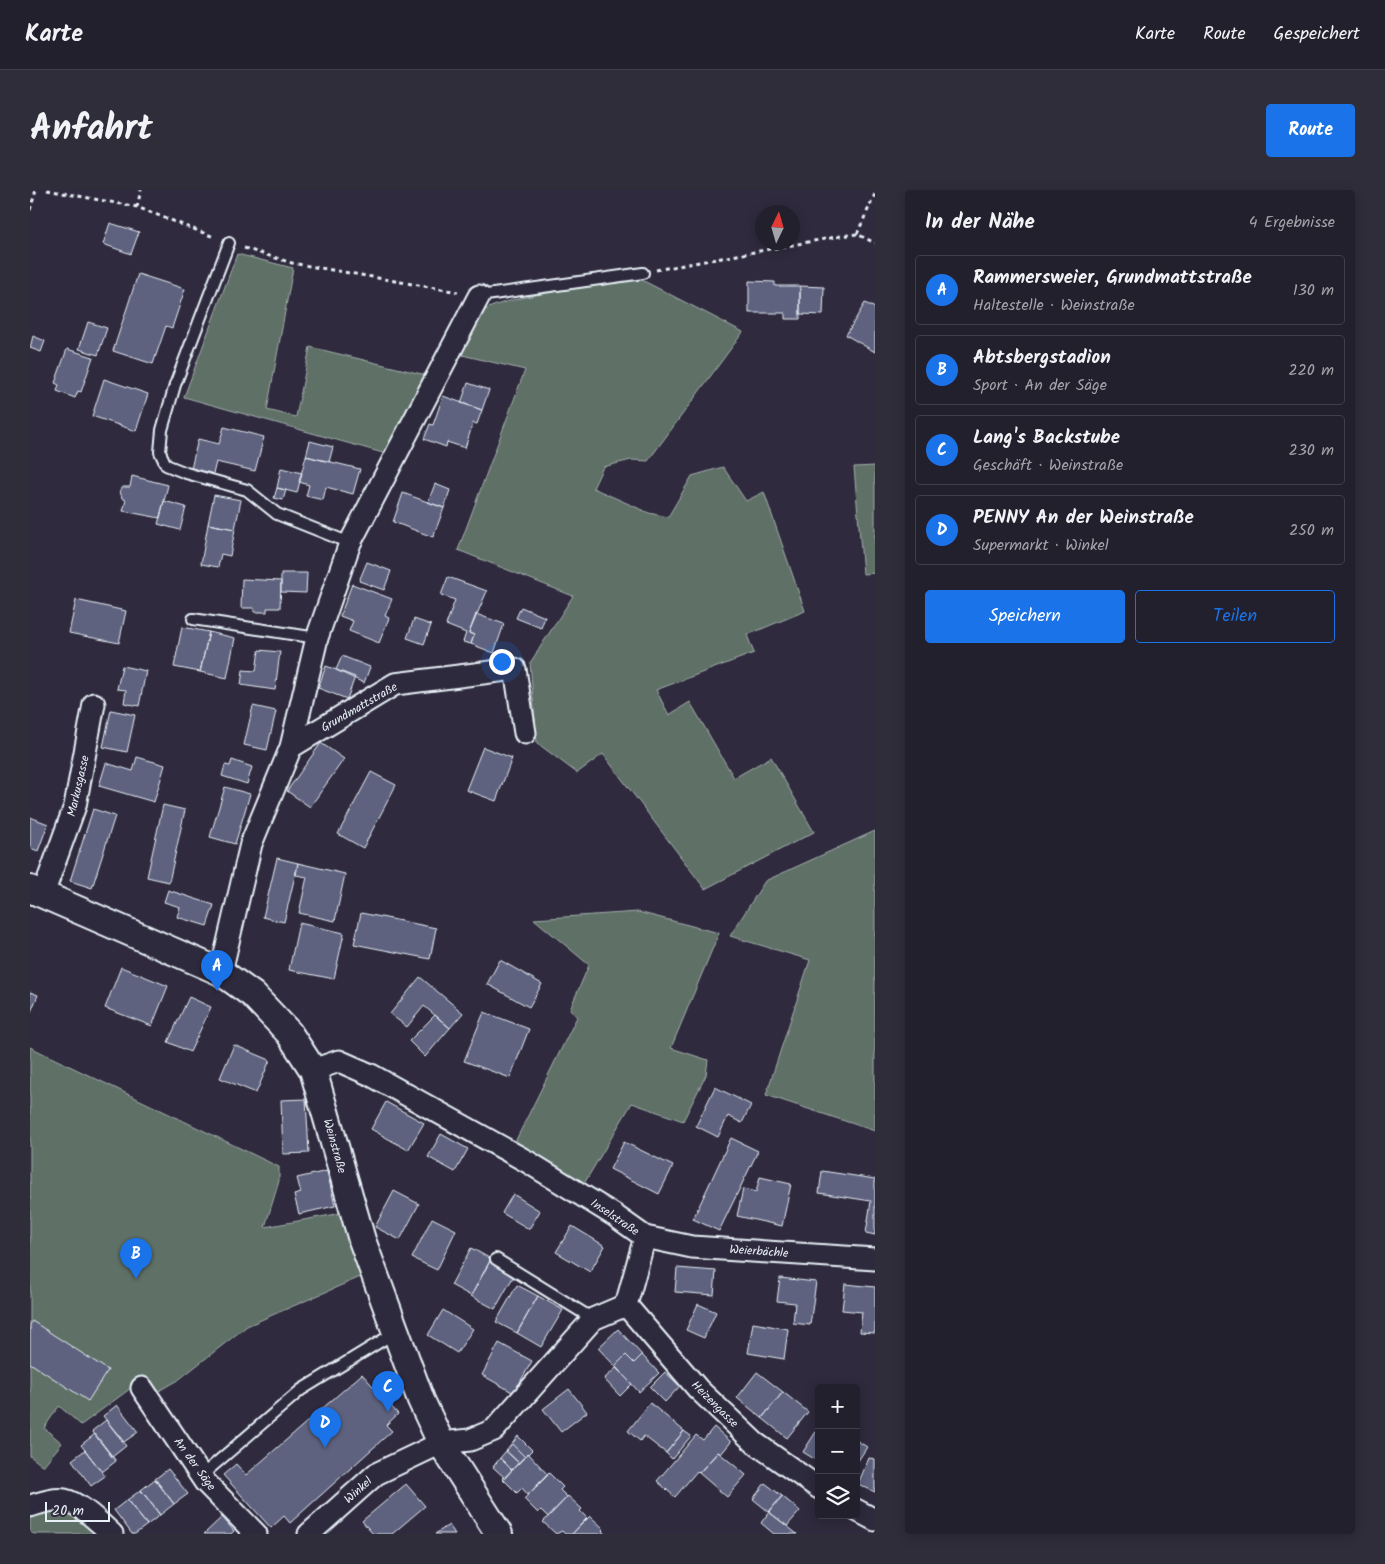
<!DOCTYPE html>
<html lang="de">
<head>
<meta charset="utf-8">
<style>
  :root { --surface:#23202e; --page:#2f2d3a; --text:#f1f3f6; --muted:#a3a3aa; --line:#403e4a; --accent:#1a73e8 }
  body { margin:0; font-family:Kalam,sans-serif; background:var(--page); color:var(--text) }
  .controls { position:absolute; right:15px; bottom:15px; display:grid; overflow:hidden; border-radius:5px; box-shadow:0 2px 12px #0003 }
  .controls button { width:45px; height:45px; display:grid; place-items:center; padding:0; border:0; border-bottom:1px solid var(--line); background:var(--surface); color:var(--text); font:25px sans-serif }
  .compass { position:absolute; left:725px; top:15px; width:45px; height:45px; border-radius:50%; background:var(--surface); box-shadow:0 2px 12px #0003; rotate:5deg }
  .scale { position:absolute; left:15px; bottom:12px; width:65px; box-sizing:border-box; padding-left:5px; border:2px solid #e8f1f8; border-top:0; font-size:14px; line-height:18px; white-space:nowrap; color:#e8f1f8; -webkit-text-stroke:4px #2f2a3d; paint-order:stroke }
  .you { position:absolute; left:471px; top:471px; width:18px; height:18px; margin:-12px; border:4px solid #fff; border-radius:50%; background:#1a73e8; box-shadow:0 0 0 8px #1a73e833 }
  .badge { display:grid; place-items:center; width:32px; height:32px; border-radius:50%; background:var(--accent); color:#fff; font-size:16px; font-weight:700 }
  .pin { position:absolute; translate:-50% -41px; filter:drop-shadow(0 1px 2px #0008) }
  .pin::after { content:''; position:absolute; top:26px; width:18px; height:15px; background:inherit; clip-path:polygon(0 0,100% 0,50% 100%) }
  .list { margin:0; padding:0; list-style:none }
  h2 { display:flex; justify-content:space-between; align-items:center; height:65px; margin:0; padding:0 20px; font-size:21px }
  h2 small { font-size:16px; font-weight:400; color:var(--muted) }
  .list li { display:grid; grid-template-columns:32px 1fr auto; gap:15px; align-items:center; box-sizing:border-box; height:70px; margin:0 10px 10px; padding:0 10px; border:1px solid var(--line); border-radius:5px }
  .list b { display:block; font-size:19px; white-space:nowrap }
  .list p { margin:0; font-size:16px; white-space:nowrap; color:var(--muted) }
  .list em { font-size:16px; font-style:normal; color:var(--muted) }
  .actions { display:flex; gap:10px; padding:15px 20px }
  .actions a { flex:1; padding:11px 0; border:1px solid var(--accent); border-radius:5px; text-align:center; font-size:18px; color:var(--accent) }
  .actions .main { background:var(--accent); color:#fff }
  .icon { flex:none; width:28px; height:28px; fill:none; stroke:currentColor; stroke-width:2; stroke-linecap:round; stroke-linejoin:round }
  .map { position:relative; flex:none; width:845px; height:1344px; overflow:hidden; border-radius:5px }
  header { display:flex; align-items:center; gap:30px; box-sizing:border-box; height:70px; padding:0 25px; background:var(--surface); border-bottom:1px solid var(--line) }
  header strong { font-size:24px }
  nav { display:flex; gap:28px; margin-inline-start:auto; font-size:18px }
  .intro { display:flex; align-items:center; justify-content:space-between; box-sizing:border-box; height:120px; padding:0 30px }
  h1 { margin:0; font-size:35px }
  .button { padding:12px 22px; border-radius:5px; background:var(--accent); color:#fff; font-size:18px; font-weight:700 }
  main { display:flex; gap:30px; padding:0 30px }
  aside { flex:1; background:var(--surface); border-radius:5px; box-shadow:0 2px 12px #0003 }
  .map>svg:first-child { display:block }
  .green { fill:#5f6f66; stroke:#a4b0af }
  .building { fill:#5e627f; stroke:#e8f1f8 }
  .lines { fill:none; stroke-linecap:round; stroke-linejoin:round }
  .service-casing { stroke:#e8f1f8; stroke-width:14 }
  .minor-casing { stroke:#e8f1f8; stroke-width:25 }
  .tertiary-casing { stroke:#e8f1f8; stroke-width:30 }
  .path { stroke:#e8f1f8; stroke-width:3; stroke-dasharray:4 4; stroke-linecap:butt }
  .service { stroke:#2f2a3d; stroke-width:10 }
  .minor { stroke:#2f2a3d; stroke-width:21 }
  .tertiary { stroke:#2f2a3d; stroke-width:26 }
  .labels { text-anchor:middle; stroke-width:4; stroke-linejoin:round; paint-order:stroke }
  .street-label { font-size:12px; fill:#e8f1f8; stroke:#2f2a3d }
</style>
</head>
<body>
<header>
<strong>Karte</strong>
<nav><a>Karte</a><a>Route</a><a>Gespeichert</a></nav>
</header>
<div class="intro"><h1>Anfahrt</h1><a class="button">Route</a></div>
<main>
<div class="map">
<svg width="845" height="1344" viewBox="0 0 845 1344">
  <rect width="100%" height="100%" fill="#2f2a3d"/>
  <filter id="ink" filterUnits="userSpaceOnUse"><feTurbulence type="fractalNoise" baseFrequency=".02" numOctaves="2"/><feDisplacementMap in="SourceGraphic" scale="10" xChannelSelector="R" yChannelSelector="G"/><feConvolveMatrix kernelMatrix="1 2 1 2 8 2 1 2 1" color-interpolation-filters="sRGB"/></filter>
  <g filter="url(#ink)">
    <!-- green -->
    <path class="green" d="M207 64 263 78 237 220 266 227 280 157 400 186 360 265 154 207Z
      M608 88 713 142 618 271 601 270 573 277 563 298 619 323 638 327 662 286 693 277 716 311 734 302 775 421 717 445 724 463 626 500 639 525 660 512 704 588 741 567 784 642 675 699 573 564 547 583 507 553 500 473 543 406 428 360 495 180 428 164C434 153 442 131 451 123 470 105 575 96 608 88Z
      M845 276V383L833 384 824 277Z
      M845 641V941L736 905 780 770 700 746 735 691Z
      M608 722 689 743 641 858 678 870 676 885 653 931 602 913 552 997 484 954 547 827 540 819 559 775 504 729Z
      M0 857 249 977V991L235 1037 312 1023 335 1085 217 1136 147 1191 127 1202 116 1187 51 1235 29 1216 14 1238 32 1253 13 1276 0 1266Z
      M27 1317 49 1327 66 1344H0V1325Z"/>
    <!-- building -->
    <path class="building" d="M80 33 109 42 101 64 73 54Z
      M108 84 155 99 142 138 136 136 123 174 83 161Z
      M719 91 745 92V96H770V129H755V123H719Z
      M770 96 794 97 793 125 770 124Z
      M835 113 845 118V162L816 145Z
      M58 132 77 138 68 165 49 159Z
      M3 146 15 151 11 162 0 158Z
      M37 159 63 167 51 202 48 201 45 208 27 201 29 195 25 193Z
      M74 189 118 204 106 241 62 226Z
      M438 193 459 200 452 220 431 213Z
      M413 206 452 220 447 234 443 233 435 258 417 252 416 257 394 249 400 234 403 235Z
      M194 237 234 247 225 281 186 272 183 284 161 279 168 249 189 254Z
      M280 251 303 257 299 272 276 266Z
      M276 266 330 279 323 304 296 297 293 310 276 306 279 295 269 292Z
      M251 278 272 283 267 303 247 298Z
      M102 286 138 295 130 328 93 321 96 310 92 308 90 301 93 297H100Z
      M405 294 420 300 414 318 398 312Z
      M247 298 256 300 253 310 244 308Z
      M373 303 414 318 403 347 363 332Z
      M184 305 211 310 205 339 178 334Z
      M134 311 156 317 150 340 128 334Z
      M178 334 205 339 200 366 191 364 188 377 171 374Z
      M337 372 361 381 354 400 329 391Z
      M251 383H277L276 403 251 402Z
      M418 387 457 401 439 443 444 445 441 454 433 452 436 443 416 435 425 410 411 405Z
      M212 389 251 391 250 418H237V422H224V418H211Z
      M322 394 362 409 355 426 359 428 349 453 319 441 323 431 310 426Z
      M46 410 96 421 89 453 39 443Z
      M491 417 515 427 511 438 486 428Z
      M446 424 474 434 464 463 441 454 444 445 439 443Z
      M384 429 401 435 394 454 377 448Z
      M152 437 179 442 170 482 144 477Z
      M179 442 205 448 197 488 170 482Z
      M229 460 250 462 245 500 211 495 213 480 226 481Z
      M312 466 340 477 334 493 306 480Z
      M92 476 116 481 109 516 94 513 96 500 87 499Z
      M296 476 325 487 317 509 288 498Z
      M223 516 246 521 237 560 214 555Z
      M81 520 105 525 97 562 73 557Z
      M291 553 314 569 280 617 257 601Z
      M453 557 482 568 466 611 436 600Z
      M107 567 135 575 124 612 69 596 76 573 103 581Z
      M202 570 222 577 217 594 192 586 195 575 200 576Z
      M341 582 366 595 333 658 308 644Z
      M195 597 220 604 205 654 180 647Z
      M133 615 155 620 139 692 117 687Z
      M63 619 85 626 62 698 40 691Z
      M0 627 18 634 8 661 0 658Z
      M247 668 268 673 254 732 233 727Z
      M268 673 315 684 305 731 269 723 277 687 266 685Z
      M138 700 184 715 177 736 147 727 150 717 134 712Z
      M331 723 406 738 400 769 324 754Z
      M269 733 314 743 304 789 259 780Z
      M470 770 512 794 499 817 457 794Z
      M91 777 138 796 122 836 75 818Z
      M390 787 433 823 420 838 394 816 377 837 360 824Z
      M0 802 8 805 0 824Z
      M159 807 181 817 160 862 138 852Z
      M454 822 499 839 480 888 434 871Z
      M405 825 420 838 395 867 379 851Z
      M204 855 240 870 226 903 190 888Z
      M685 897 721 915 712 933 698 926 688 947 666 936Z
      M276 909 279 963 253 964 251 910Z
      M356 912 394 933 378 960 341 939Z
      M411 944 438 959 425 982 398 967Z
      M701 948 728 961 689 1041 663 1029Z
      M594 952 643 976 629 1004 580 979Z
      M297 981 305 1016 269 1024 264 1005 271 1003 267 988Z
      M792 981 845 989V1045L836 1043 841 1011 789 1003Z
      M730 987 761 994 752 1036 707 1026 713 999 726 1002Z
      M364 1001 389 1014 370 1050 345 1037Z
      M483 1004 510 1021 499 1039 472 1023Z
      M402 1028 426 1040 407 1080 382 1068Z
      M542 1036 575 1056 560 1082 526 1062Z
      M441 1058 461 1069 441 1106 421 1095Z
      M461 1069 486 1082 465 1119 441 1106Z
      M647 1078 686 1081 684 1105 645 1102Z
      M750 1088 786 1092 780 1135 763 1133 765 1113 747 1111Z
      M815 1094 845 1097V1143L830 1142 832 1122 812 1120Z
      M487 1095 508 1106 487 1143 466 1132Z
      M508 1106 533 1120 511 1157 487 1143Z
      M668 1114 686 1122 674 1148 656 1140Z
      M413 1120 443 1139 427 1163 398 1145Z
      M2 1131 78 1180 58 1211 0 1173V1135Z
      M723 1133 758 1139 754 1169 718 1163Z
      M588 1139 612 1165 604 1173 596 1165 585 1176 568 1158Z
      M469 1153 502 1171 484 1203 452 1185Z
      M596 1165 604 1173 612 1165 629 1183 609 1202 585 1176Z
      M586 1178 602 1194 590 1206 574 1189Z
      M635 1182 650 1196 635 1212 620 1197Z
      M727 1182 753 1202 732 1228 707 1208Z
      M332 1184 368 1224 356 1235 362 1241 260 1333 254 1326 241 1338 193 1285 206 1274 216 1285Z
      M539 1199 557 1222 531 1242 513 1219Z
      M753 1202 778 1222 757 1248 732 1228Z
      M620 1213 654 1241 636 1263 614 1246 610 1251 598 1241Z
      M87 1215 108 1242 94 1252 73 1226Z
      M76 1230 96 1256 82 1267 62 1241Z
      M684 1237 701 1252 691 1264 688 1262 669 1283 667 1281 645 1307 627 1291 666 1245 673 1250Z
      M789 1237V1272L773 1262Z
      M654 1241 661 1246 642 1269 636 1263Z
      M65 1244 86 1271 72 1282 51 1255Z
      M488 1246 502 1260 495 1267 482 1254Z
      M826 1250 837 1257 826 1274Z
      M482 1254 495 1267 489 1273 476 1261Z
      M55 1260 75 1286 61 1296 42 1270Z
      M476 1261 489 1273 482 1280 470 1268Z
      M688 1262 716 1285 697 1307 669 1283Z
      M498 1263 518 1285 498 1305 492 1298 487 1303 473 1289Z
      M470 1268 482 1280 475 1288 463 1277Z
      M839 1268 845 1269V1302L828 1294Z
      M138 1279 158 1304 144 1314 125 1289Z
      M519 1283 533 1297 530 1300 537 1307 518 1327 511 1320 508 1323 494 1309Z
      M125 1289 144 1314 130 1325 111 1300Z
      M735 1293 752 1306 739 1322 723 1309Z
      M376 1294 395 1316 362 1344H343L332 1331Z
      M111 1300 130 1325 117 1335 97 1310Z
      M538 1306 552 1319 550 1321 557 1328 542 1344H535L532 1341 526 1344 513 1332Z
      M752 1306 770 1321 757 1336 739 1322Z
      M97 1310 117 1335 105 1344H102L84 1320Z
      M739 1322 757 1336 767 1344H744L731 1333Z
      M560 1326 574 1339 572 1341 575 1344H542Z
      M192 1327 204 1341 201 1344H174Z
      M419 1335 425 1344H405Z"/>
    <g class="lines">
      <!-- service casing -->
      <g class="service-casing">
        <path id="service" d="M199 53 145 195 132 240 130 262 136 275 156 283 217 300 247 324 320 353
          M449 106 613 83
          M163 429 287 448
          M466 1069 563 1129
          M171 1286 271 1200 366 1142"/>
      </g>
      <!-- minor casing -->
      <g class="minor-casing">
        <path id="minor" d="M261 557 287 448 320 353 449 106
          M13 704 45 616 64 514
          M191 782 221 654 261 557 365 494 485 479 495 543
          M283 880 309 871 341 885 498 972 584 1025 615 1047 662 1057 845 1069
          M596 1115 668 1199 725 1253 789 1298
          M112 1198 175 1292 226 1344
          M0 1316C10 1313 24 1308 35 1310 50 1313 71 1334 82 1344
          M826 1320 845 1330
          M279 1344 346 1284 411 1253 440 1250 464 1240 563 1129 596 1115 615 1047"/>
      </g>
      <!-- tertiary casing -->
      <g class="tertiary-casing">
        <path id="tertiary" d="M0 699 191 782 223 805 259 843 283 880 332 1050 391 1210 411 1253 469 1344"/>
      </g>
      <!-- path -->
      <path class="path" d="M17 0 107 17 184 47
        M107 17 111 0
        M0 20 6 0
        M827 44 845 4
        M214 58 262 73 428 102
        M626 80 811 46 827 44 845 53"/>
      <!-- service -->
      <use href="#service" class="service"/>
      <!-- minor -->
      <use href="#minor" class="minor"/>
      <!-- tertiary -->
      <use href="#tertiary" class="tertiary"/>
    </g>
  </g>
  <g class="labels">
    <!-- street labels -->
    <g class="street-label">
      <text transform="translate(329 517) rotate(-30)" y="4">Grundmattstraße</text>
      <text transform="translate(48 596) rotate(-77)" y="4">Markusgasse</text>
      <text transform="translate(305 956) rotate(74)" y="4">Weinstraße</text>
      <text transform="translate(585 1027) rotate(34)" y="4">Inselstraße</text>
      <text transform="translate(729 1061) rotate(4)" y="4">Weierbächle</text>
      <text transform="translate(685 1214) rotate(45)" y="4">Heizengasse</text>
      <text transform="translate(165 1274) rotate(54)" y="4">An der Säge</text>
      <text transform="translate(328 1300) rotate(-42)" y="4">Winkel</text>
    </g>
  </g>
</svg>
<div class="controls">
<button>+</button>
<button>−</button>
<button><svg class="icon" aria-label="layers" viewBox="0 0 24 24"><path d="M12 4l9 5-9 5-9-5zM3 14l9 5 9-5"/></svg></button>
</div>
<svg class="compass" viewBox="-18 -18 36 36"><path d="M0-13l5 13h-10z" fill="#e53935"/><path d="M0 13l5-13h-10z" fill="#a3a3aa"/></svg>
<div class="scale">20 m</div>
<div class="you"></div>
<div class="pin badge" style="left:187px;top:801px">A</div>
<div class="pin badge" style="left:106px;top:1089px">B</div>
<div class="pin badge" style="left:358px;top:1222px">C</div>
<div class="pin badge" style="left:295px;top:1258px">D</div>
</div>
<aside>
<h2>In der Nähe<small>4 Ergebnisse</small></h2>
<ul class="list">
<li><span class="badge">A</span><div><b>Rammersweier, Grundmattstraße</b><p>Haltestelle · Weinstraße</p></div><em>130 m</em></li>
<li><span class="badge">B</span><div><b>Abtsbergstadion</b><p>Sport · An der Säge</p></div><em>220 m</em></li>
<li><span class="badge">C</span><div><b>Lang's Backstube</b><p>Geschäft · Weinstraße</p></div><em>230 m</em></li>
<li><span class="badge">D</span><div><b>PENNY An der Weinstraße</b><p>Supermarkt · Winkel</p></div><em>250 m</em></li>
</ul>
<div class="actions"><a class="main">Speichern</a><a>Teilen</a></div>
</aside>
</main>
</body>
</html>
